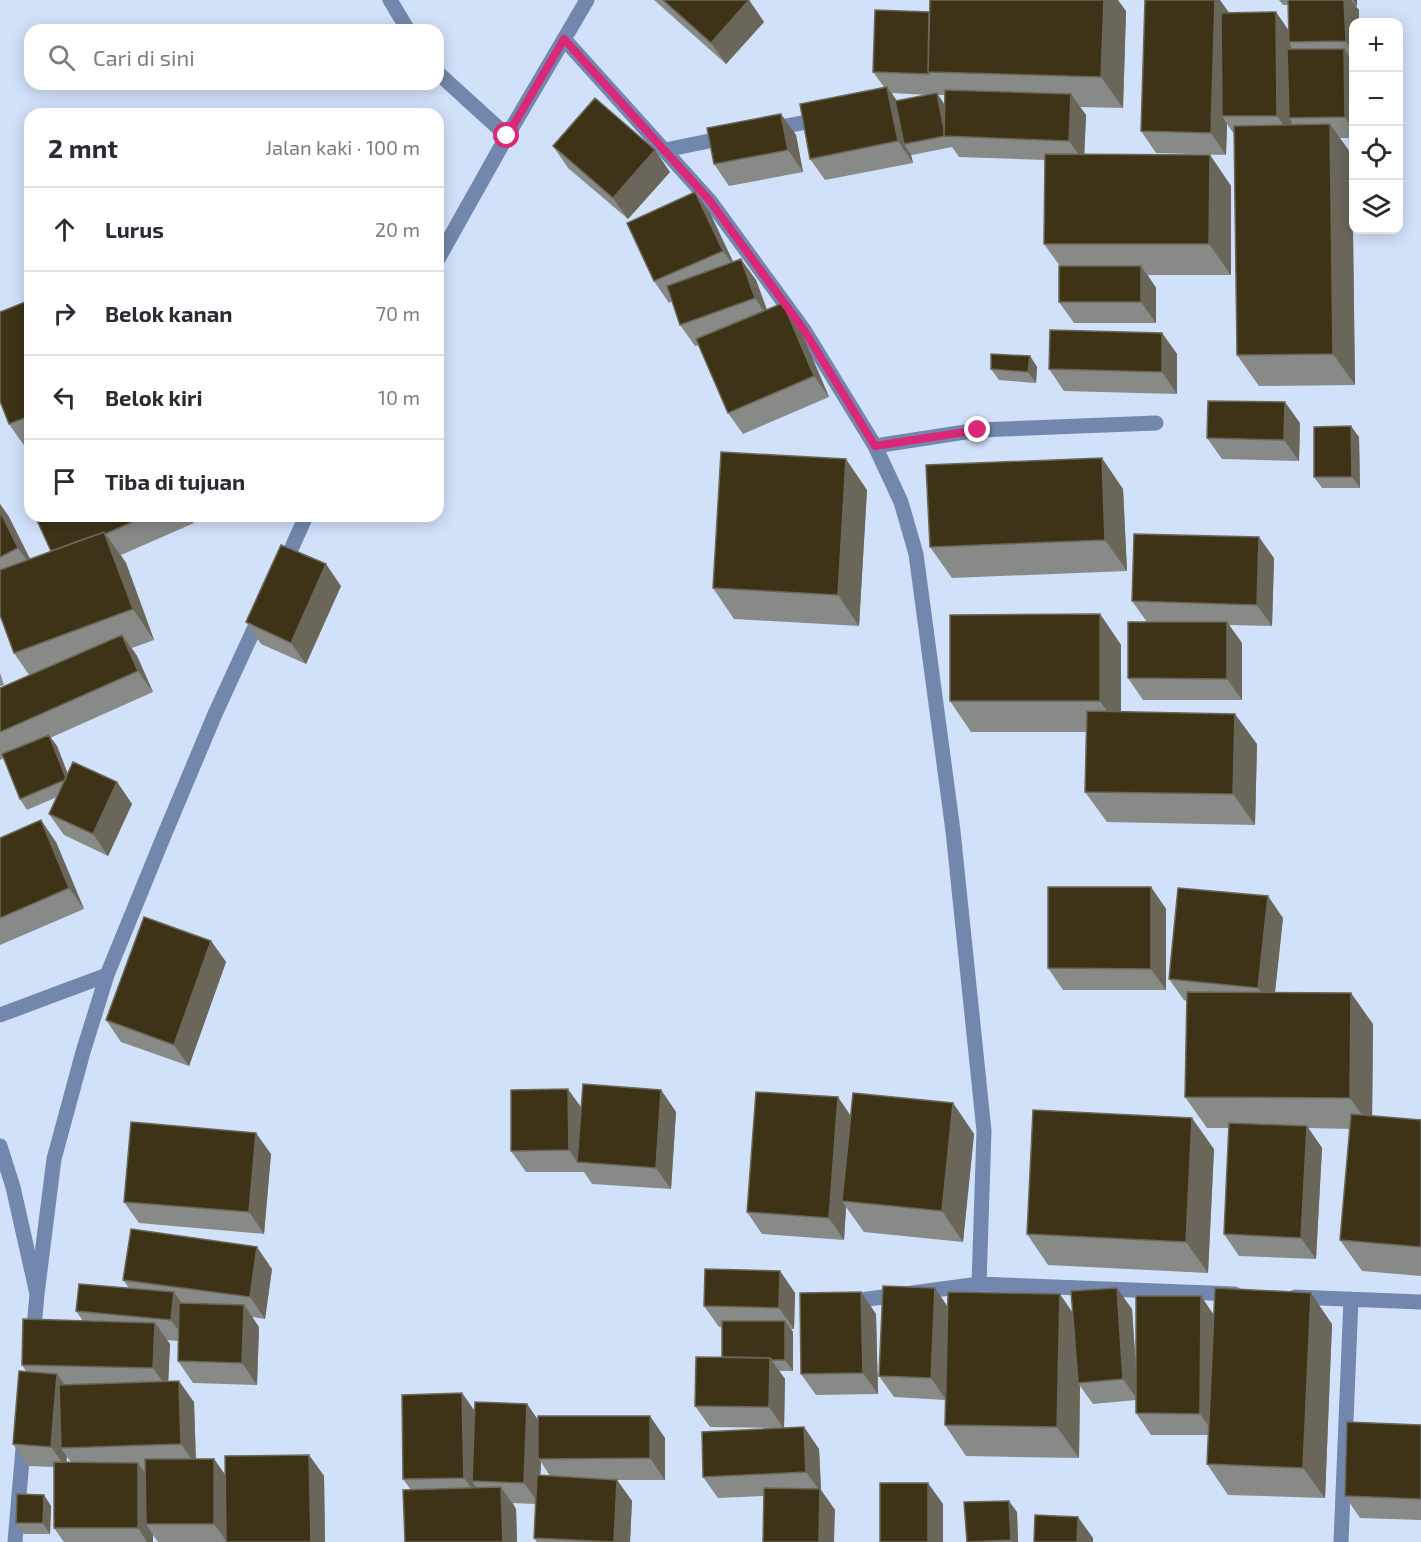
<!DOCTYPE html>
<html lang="id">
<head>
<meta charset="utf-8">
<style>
  :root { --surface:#fff; --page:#f2f2f3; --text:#2b2b33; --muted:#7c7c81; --line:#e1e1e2 }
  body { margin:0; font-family:"Exo 2",sans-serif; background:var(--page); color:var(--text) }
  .controls { position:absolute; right:18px; top:18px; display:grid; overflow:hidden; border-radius:12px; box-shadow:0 3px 15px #0003 }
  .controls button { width:54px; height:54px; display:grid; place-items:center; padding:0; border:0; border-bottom:2px solid var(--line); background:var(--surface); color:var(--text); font:30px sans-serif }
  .stop { position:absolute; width:18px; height:18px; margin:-14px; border:4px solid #db2777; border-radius:50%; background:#fff }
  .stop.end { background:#db2777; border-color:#fff; box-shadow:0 2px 6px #0008 }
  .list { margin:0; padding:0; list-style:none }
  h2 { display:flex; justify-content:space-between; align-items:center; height:78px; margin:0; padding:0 24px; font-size:26px }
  h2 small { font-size:20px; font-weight:400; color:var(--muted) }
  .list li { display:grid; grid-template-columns:39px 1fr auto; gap:18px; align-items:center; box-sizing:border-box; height:84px; padding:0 24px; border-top:2px solid var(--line) }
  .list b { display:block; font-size:22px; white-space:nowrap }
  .list em { font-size:20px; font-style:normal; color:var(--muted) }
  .icon { flex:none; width:33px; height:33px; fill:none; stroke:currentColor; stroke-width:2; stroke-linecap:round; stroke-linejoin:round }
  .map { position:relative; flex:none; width:1421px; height:1542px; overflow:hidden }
  .search { position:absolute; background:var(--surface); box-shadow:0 3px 15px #0003; left:24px; top:24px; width:420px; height:66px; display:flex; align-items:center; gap:15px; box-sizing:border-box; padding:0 21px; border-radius:18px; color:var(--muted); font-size:22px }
  .panel { position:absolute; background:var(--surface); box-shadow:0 3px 15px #0003; left:24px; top:108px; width:420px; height:414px; border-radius:18px }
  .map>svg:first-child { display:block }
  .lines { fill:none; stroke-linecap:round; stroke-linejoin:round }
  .minor { stroke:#7287ad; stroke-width:15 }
  .wall { fill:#888a88; fill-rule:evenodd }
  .shaded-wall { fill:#6a675a }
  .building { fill:#3e3316; stroke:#6a675a; stroke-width:1.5 }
  .route { stroke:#db2777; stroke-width:8 }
</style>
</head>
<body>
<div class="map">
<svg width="1421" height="1542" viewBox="0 0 1421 1542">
  <rect width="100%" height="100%" fill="#d2e1fa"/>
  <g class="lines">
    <!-- minor -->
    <path class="minor" d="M390 0 408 30
      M564 39 710 201 804 330 875 446 901 502 916 554 953 831 984 1131 979 1284
      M438 73 507 136
      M770 129 823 119
      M665 150 729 137
      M438 259 507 136 587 0
      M875 446 978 430 1156 423
      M284 565 306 516
      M0 1015 107 975
      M0 1146 13 1187 37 1294 33 1339
      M37 1294 54 1159 83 1052 107 975 163 838 215 714 261 614
      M1295 1297 1421 1302
      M846 1302 979 1284 1235 1294
      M15 1542 24 1437
      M1341 1542 1351 1299"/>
  </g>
  <!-- wall -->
  <path class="wall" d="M654 0H749L764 22 726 64Z
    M1279 0H1357V6H1355L1359 10V22H1353V138H1340L1352 155 1355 385 1259 386 1237 355 1234 134 1227 124 1226 155 1156 153 1141 131 1229 13 1276 12 1289 31 1288 5H1283Z
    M1126 11 1123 108 1080 107 1086 115 1084 155H1210L1231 186V275H1148L1156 288V323H1074L1059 302 1060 266 1044 244 1045 160 959 157 952 147 912 155H911L913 163 825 180 810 159 884 87 873 72 929 12ZM892 93 929 95 897 101ZM938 95H944L945 97V106L944 104Z
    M781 114 796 135 803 172 729 186 714 164Z
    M553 146 670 172 628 219 568 168Z
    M710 213 733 262 756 280 767 309 783 303 798 324 829 397 743 434 728 413 699 345 695 346 680 325 672 301 669 303 654 281Z
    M30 300V454L9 424Z
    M1162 333 1177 354V394L1064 391 1049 369Z
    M1030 356 1037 367 1036 383 999 380 991 369Z
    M1300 423 1299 461 1222 459 1207 438Z
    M1359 437 1360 488H1322L1314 477Z
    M1123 489 1127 571 952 578 930 547Z
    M867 490 859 626 734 619 713 588Z
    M0 504 9 517 30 559 51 551 35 516H191L194 523 121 555 126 563 154 640 132 648 137 656 153 692 50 738 57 746 68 774 117 782 132 804 108 856 64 835 49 814 57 797 27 810 20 799 4 758 0 760V688L29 675 14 653 0 615Z
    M1274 558 1272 626 1229 625 1242 643V700H1143L1128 678 1147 622 1132 601Z
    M341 586 306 664 261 644 246 622Z
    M1100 614 1121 645V711L1257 744 1255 825 1107 822 1085 792 1086 732H971L950 701Z
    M0 673 4 685 0 686Z
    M0 838 56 842 84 909 0 945Z
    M1151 887 1166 909V990H1063L1048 968Z
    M1283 918 1275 993 1373 1024 1372 1116 1421 1120V1276L1362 1271 1340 1240 1350 1129 1308 1128 1322 1148 1316 1259 1239 1256 1224 1234 1229 1128H1207L1185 1097 1187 1001 1184 1000 1169 979Z
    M211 941 226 962 189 1066 121 1042 106 1020Z
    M661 1090 676 1112 671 1189 592 1184 584 1172H526L511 1151 581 1107Z
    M953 1103 974 1134 963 1242 864 1232 846 1207 844 1240 762 1234 747 1212 851 1116Z
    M1214 1149 1208 1273 1048 1265 1027 1234Z
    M271 1154 264 1234 139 1223 124 1202Z
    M272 1269 265 1319 252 1317 259 1327 257 1385 193 1383 178 1361V1341L167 1340 170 1344 168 1381 194 1402 196 1459H214L225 1475 309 1455 324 1476 325 1542H158L153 1535V1542H64L54 1528V1467L28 1466 13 1444 26 1371 22 1365 83 1321 76 1311 129 1288 123 1280ZM67 1457 71 1462H66Z
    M780 1271 795 1293 794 1329H791L793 1332V1371H779L785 1379 784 1428 804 1427 819 1449 821 1490 835 1510 764 1496 718 1498 703 1477 777 1428 710 1427 695 1406 722 1357V1327H719L704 1306Z
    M861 1292 876 1314 878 1394 816 1395 801 1374Z
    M948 1306 1073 1313 1132 1309 1136 1367 1214 1315 1332 1324 1325 1498 1228 1495 1207 1464 1208 1435H1151L1136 1413V1400L1093 1404 1080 1386 1079 1458 966 1456 945 1425V1400L894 1397 879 1376Z
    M462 1393 475 1411 527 1404 538 1420 665 1438V1480H617L632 1501 630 1542H537L534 1538 536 1504 513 1503 516 1509 517 1542H405L411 1490 403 1479ZM541 1462 550 1476H540Z
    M1421 1425V1520L1360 1518 1345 1496Z
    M44 1495 51 1506 50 1534H24L16 1523Z
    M1017 1512 1018 1542H967Z"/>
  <!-- shaded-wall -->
  <path class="shaded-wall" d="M749 0 764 22 726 64 711 43Z
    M1104 0H1118L1126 11 1123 108 1101 77Z
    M1215 0H1220L1230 14 1222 116 1227 124 1226 155 1211 133Z
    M1344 0H1351L1359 10V22H1353V53L1346 41Z
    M1353 0H1357V6Z
    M1276 12 1291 34 1289 42 1291 45V118H1289L1292 122V137L1277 116Z
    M1344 49 1353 62V129L1345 117Z
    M887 87 902 108 904 144 911 155 913 163 898 141Z
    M937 93 944 104 951 136H945Z
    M1071 94 1086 115 1084 162 1069 141Z
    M781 114 796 135 803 172 788 150Z
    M1330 124 1352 155 1355 385 1333 354Z
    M655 150 670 172 628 219 613 198Z
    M1210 155 1231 186V275L1209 244Z
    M695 192 710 213 738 272 723 251Z
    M741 259 756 280 770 320 755 298Z
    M1141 266 1156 288V323L1141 302Z
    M783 303 798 324 829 397 814 376Z
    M1162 333 1177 354V394L1162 372Z
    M1030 356 1037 367 1036 383 1028 372Z
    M1285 402 1300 423 1299 461 1284 440Z
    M1351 426 1359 437 1360 488 1352 477Z
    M1102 458 1123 489 1127 571 1105 540Z
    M846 459 867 490 859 626 838 595Z
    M0 504 9 517 40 579 18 548 0 511Z
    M104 532 126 563 154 640 133 609Z
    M1259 537 1274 558 1272 626 1257 605Z
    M326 564 341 586 306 664 291 643Z
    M1100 614 1121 645V732L1100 701Z
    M1227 622 1242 643V700L1227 679Z
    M122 635 137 656 153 692 138 671Z
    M1235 714 1257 744 1255 825 1233 794Z
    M49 735 57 746 74 790 66 779Z
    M117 782 132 804 108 856 93 834Z
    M41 820 56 842 84 909 69 888Z
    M1151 887 1166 909V990L1151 969Z
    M1268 896 1283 918 1273 1009 1258 988Z
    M211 941 226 962 189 1066 174 1045Z
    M1351 993 1373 1024 1372 1129 1350 1098Z
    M568 1089 583 1110 577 1162 569 1150Z
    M661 1090 676 1112 671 1189 656 1168Z
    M838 1097 853 1119 842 1201 846 1207 844 1240 829 1218Z
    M953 1103 974 1134 963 1242 942 1211Z
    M1192 1118 1214 1149 1208 1273 1186 1242Z
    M1307 1126 1322 1148 1316 1259 1301 1238Z
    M256 1133 271 1154 264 1234 249 1212Z
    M257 1247 272 1269 265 1319 250 1297Z
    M780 1271 795 1293 794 1329 779 1308Z
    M935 1288 950 1310 946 1400 931 1378Z
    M1117 1288 1132 1309 1138 1400 1123 1379Z
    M174 1292 189 1314 186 1341 171 1320Z
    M861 1292 876 1314 878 1394 863 1373Z
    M1311 1293 1332 1324 1325 1498 1303 1468Z
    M1060 1294 1081 1325 1078 1383 1080 1386 1079 1458 1057 1427Z
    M1201 1296 1216 1318 1215 1435 1200 1414Z
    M244 1305 259 1327 257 1385 242 1363Z
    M785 1321 793 1332V1371L785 1360Z
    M155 1323 170 1344 168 1389 153 1368Z
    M770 1358 785 1379 784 1429 769 1407Z
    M57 1374 72 1395 61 1448 67 1457 66 1468 51 1447Z
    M179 1381 194 1402 196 1466 181 1444Z
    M462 1393 477 1415 472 1481 478 1490 479 1499 464 1478Z
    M527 1404 542 1426 538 1459 541 1462 539 1504 524 1483Z
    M650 1416 665 1438V1480L650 1458Z
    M804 1427 819 1449 821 1490 835 1510 834 1542H819L820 1491 806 1472Z
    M309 1455 324 1476 325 1542H311Z
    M214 1459 229 1480 227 1542 214 1524Z
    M138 1463 153 1484 146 1524 153 1535V1542H147L138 1528Z
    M617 1480 632 1501 630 1542H614Z
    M928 1483 943 1504V1542H928Z
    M501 1487 516 1509 517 1542H503Z
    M44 1495 51 1506 50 1534 43 1523Z
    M1009 1501 1017 1512 1018 1542H1012L1011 1540Z
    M1078 1517 1093 1538V1542H1077Z"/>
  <!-- building -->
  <path class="building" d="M663 0H749L711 43Z
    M930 0H1104L1101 77 928 72Z
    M1145 0H1215L1211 133 1141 131Z
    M1288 0H1344L1346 41 1289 42Z
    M875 10 929 12 928 72 929 74 873 72Z
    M1276 12 1277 116H1222L1221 13Z
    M1287 49H1344L1345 117 1289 118Z
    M887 87 898 141 810 159 800 104Z
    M945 90 1071 94 1069 141 944 136Z
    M937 93 944 129V136H945L904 144 895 101Z
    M595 98 655 150 613 198 553 146Z
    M781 114 788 150 714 164 707 128Z
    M1330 124 1333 354 1237 355 1234 126Z
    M1045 154 1210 155 1209 244H1044Z
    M695 192 723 251 654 281 627 223Z
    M741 259 755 298 680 325 667 286Z
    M1059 266H1141V302H1059Z
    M30 300V416L9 424 0 401V312Z
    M783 303 814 376 728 413 696 339Z
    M1050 330 1162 333V372L1049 369Z
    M991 354 1030 356 1028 372 991 369Z
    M1208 401 1285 402 1284 440 1207 438Z
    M1351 426 1352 477H1314V427Z
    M721 452 846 459 838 595 713 588Z
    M1102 458 1105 540 930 547 926 465Z
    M0 511 18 548 0 557Z
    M35 516H146L105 534 104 532 51 551Z
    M104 532 133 609 14 653 0 615V570Z
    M1134 534 1259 537 1257 605 1132 601Z
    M281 545 326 564 291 643 246 622Z
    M1100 614V701H950V615Z
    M1128 622H1227V679L1128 678Z
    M122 635 138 671 0 732V688Z
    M1087 711 1235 714 1233 794 1085 792Z
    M49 735 66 778 65 780 20 799 2 754Z
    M73 762 117 782 93 834 49 814Z
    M41 820 69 888 0 918V838Z
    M1048 887H1151V969L1048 968Z
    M1178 888 1268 896 1258 988 1169 979Z
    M144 917 211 941 174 1045 106 1020Z
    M1187 992 1351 993 1350 1098 1185 1097Z
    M583 1084 661 1090 656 1168 577 1162Z
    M568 1089 569 1150 511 1151V1090Z
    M756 1092 838 1097 829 1218 747 1212Z
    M853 1093 953 1103 942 1211 842 1201Z
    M1033 1110 1192 1118 1186 1242 1027 1234Z
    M1351 1114 1421 1120V1247L1340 1240Z
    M131 1122 256 1133 249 1212 124 1202Z
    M1229 1123 1307 1126 1301 1238 1224 1234Z
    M131 1229 257 1247 250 1297 123 1280Z
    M705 1269 780 1271 779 1308 704 1306Z
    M79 1284 174 1292 171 1320 76 1311Z
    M883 1286 935 1288 931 1378 879 1376Z
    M1117 1288 1123 1379 1078 1383 1071 1291Z
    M1215 1288 1311 1293 1303 1468 1207 1464Z
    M861 1292 863 1373 801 1374 800 1293Z
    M948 1292 1060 1294 1057 1427 945 1425Z
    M1136 1296H1201L1200 1414 1136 1413Z
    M179 1303 244 1305 242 1363 178 1361Z
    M23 1319 155 1323 153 1368 22 1365Z
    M722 1321H785V1360H772L770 1358 722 1357Z
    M696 1357 770 1358 769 1407 695 1406Z
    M19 1371 57 1374 51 1447 13 1444Z
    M179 1381 181 1444 61 1448 59 1385Z
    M462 1393 464 1478 403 1479 402 1395Z
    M475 1402 527 1404 524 1483 472 1481Z
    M538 1416H650V1458L538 1459Z
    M1347 1422 1421 1425V1499L1345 1496Z
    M804 1427 806 1472 703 1477 702 1432Z
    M309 1455 311 1542H226L225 1456Z
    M145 1459H214V1524H146Z
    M54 1462 138 1463V1528H54Z
    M537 1475 617 1480 614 1542 534 1538Z
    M880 1483H928V1542H880Z
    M501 1487 503 1542H405L403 1490Z
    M764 1488 820 1489 819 1542H763Z
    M17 1494 44 1495 43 1523H16Z
    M1009 1501 1011 1540 967 1542 964 1502Z
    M1035 1515 1078 1517 1077 1542H1034Z"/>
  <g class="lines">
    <!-- route -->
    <path class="route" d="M507 136 564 39 710 201 804 330 875 446 978 430"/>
  </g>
</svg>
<div class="controls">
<button>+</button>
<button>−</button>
<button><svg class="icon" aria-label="locate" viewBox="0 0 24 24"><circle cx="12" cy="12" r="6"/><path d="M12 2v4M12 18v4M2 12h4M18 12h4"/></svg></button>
<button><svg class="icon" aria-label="layers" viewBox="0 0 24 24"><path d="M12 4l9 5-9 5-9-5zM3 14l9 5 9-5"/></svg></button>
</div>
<div class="stop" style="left:507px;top:136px"></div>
<div class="stop end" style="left:978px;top:430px"></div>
<div class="search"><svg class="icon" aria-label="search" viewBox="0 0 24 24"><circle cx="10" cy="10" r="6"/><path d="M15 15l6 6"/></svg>Cari di sini</div>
<section class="panel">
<h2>2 mnt<small>Jalan kaki · 100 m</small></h2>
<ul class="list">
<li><svg class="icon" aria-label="ahead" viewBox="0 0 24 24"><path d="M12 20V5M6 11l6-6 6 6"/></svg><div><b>Lurus</b></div><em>20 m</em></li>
<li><svg class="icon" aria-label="right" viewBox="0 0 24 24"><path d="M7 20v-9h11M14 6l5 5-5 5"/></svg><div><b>Belok kanan</b></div><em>70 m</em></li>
<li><svg class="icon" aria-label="left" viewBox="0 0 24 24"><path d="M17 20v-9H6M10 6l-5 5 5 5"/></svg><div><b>Belok kiri</b></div><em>10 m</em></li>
<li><svg class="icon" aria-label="arrive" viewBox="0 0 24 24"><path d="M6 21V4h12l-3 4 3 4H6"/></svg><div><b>Tiba di tujuan</b></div></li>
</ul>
</section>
</div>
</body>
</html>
